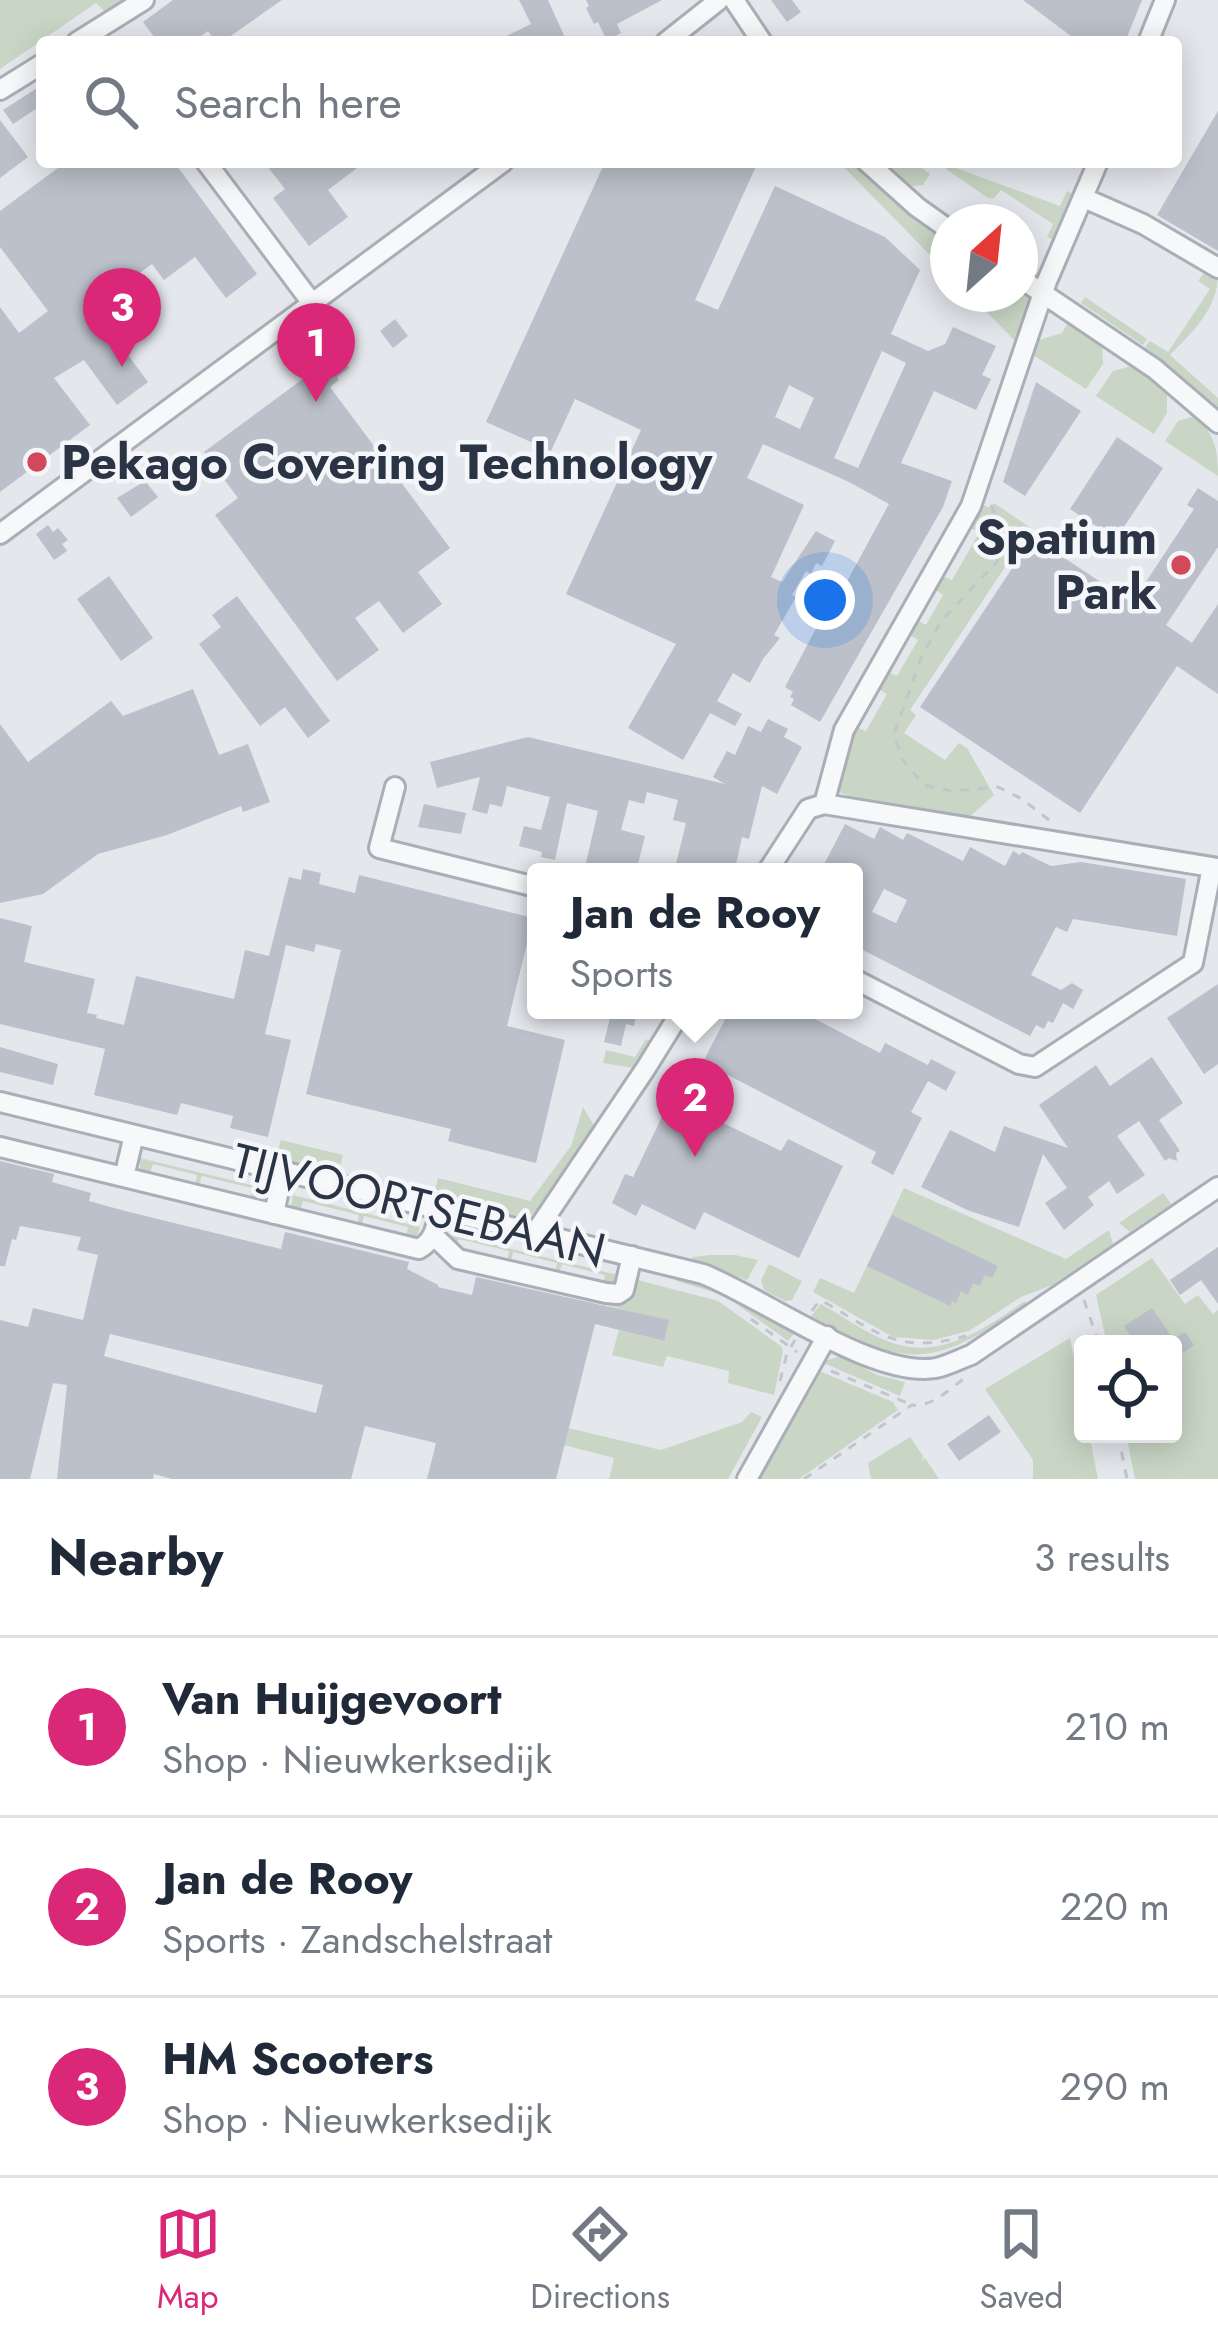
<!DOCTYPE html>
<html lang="en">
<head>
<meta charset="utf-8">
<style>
  :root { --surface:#fff; --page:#f2f2f3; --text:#1f2937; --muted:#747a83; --line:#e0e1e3; --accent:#db2777 }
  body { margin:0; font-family:Jost,sans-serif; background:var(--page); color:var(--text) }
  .controls { position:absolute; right:36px; bottom:36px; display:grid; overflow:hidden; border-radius:12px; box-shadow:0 6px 30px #0003 }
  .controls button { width:108px; height:108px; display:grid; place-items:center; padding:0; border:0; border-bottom:3px solid var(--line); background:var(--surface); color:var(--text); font:60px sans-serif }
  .compass { position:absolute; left:930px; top:204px; width:108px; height:108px; border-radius:50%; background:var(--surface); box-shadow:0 6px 30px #0003; rotate:27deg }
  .you { position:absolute; left:825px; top:600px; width:42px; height:42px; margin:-30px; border:9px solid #fff; border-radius:50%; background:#1a73e8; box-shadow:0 0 0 18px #1a73e833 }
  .badge { display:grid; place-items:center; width:78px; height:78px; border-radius:50%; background:var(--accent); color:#fff; font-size:39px; font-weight:700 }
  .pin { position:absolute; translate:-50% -99px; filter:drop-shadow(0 3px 6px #0008) }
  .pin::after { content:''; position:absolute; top:63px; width:42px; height:36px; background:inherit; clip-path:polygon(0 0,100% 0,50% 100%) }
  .popup { position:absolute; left:527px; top:863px; width:336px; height:156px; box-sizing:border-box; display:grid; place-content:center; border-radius:12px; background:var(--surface); filter:drop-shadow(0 3px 9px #0005); font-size:39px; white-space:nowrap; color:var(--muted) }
  .popup b { font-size:45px; color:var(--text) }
  .popup::after { content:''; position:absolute; left:50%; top:100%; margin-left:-24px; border:24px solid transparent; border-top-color:var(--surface) }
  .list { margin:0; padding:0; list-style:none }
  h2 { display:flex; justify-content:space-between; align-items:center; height:156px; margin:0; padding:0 48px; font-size:51px }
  h2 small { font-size:39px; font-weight:400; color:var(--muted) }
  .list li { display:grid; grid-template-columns:78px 1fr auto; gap:36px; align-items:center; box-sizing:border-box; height:180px; padding:0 48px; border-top:3px solid var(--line) }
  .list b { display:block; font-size:45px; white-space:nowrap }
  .list p { margin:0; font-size:39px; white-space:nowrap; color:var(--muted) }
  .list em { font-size:39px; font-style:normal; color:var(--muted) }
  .icon { flex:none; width:66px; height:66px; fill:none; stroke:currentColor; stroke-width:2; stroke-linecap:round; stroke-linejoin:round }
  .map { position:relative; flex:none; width:1218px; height:1479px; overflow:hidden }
  .search { position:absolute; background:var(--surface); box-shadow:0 6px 30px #0003; left:36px; right:36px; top:36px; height:132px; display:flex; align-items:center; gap:30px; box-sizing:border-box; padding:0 42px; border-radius:12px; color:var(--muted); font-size:45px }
  .sheet { height:696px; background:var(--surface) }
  nav { display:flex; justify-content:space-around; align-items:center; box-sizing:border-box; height:168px; border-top:3px solid var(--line); background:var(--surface); font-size:33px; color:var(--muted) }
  nav a { display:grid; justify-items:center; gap:6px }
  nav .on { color:var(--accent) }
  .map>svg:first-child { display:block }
  .green { fill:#c9d6c5 }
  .building { fill:#bbc0ca; fill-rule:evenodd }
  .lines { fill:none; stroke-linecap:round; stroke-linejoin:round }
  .minor-casing { stroke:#a9aeb7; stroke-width:24 }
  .path { stroke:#c2c5cb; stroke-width:3; stroke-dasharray:9 9; stroke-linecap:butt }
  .minor { stroke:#f7f8fa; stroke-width:18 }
  .poi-dot { fill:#d1495b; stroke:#f4f6f9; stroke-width:4.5 }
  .labels { text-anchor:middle; stroke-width:9; stroke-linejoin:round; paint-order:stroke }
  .poi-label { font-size:48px; font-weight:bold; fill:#2b3445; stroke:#f4f6f9; text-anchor:start }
  .street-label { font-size:48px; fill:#2b3445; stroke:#f4f6f9 }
</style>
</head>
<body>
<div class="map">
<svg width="1218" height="1479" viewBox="0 0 1218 1479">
  <rect width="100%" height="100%" fill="#e4e7ec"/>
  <!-- green -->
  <path class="green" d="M0 0H124L105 12 96 3 0 69Z
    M839 162H850L892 200 935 234 936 243 930 255Z
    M883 162H914L930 174 923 185 910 186Z
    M948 165 1060 206 1067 191 1071 193 1074 202 1058 241 1047 237 1053 224 1001 190 994 198H988L946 169Z
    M1205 272 1218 275C1218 308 1192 333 1170 355L1218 398V407L1145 347 1150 341 1168 352 1210 289 1198 281Z
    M1020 291 1032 299 1018 344 969 294H1020Z
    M1085 297 1147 339 1143 345 1081 303Z
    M1068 323 1102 345 1103 364 1086 389 1033 355 1039 340 1062 333Z
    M1132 366 1167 391V413L1154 434 1096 396 1113 371Z
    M1195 416C1215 435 1218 449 1218 476L1165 441 1178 421Z
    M994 503 1031 528 910 710 916 715 904 733 945 760 959 743 967 748 994 795 966 820 846 801 847 795 841 793 839 786 834 782 854 726 866 731 887 694 877 688 886 671 897 676 918 640 907 633 915 619 926 625 943 595 933 588 940 575 952 580 979 533 971 528 981 504 991 508Z
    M646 1039 653 1043 640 1064 633 1068 603 1063 606 1050 635 1057Z
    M583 1107 596 1129 543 1206 527 1218 516 1219 440 1201 434 1193 438 1178 530 1201 571 1146Z
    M281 1140 343 1155 341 1164 324 1173 284 1163 277 1153Z
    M140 1158 263 1188 259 1199 255 1201 250 1200 252 1188 202 1176 198 1188 195 1186 197 1175 153 1164 149 1176 140 1170Z
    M904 1188 1066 1259 1109 1230 1113 1244 1052 1285 1021 1297 969 1331 933 1340 893 1337 813 1292 820 1278 854 1293Z
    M1163 1193 1171 1204 1130 1232 1119 1223Z
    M293 1195 420 1227 417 1236 410 1240 406 1238 408 1227 364 1216 361 1227 357 1226 359 1215 303 1201 300 1212 291 1206Z
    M450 1234 622 1276 619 1285 603 1286 605 1275 562 1264 558 1276 555 1275 557 1263 513 1252 510 1264 507 1263 509 1251 459 1239 455 1250 448 1243Z
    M711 1255H735L758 1260 747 1280 694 1263 692 1257Z
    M1152 1258 1185 1304 1198 1295 1213 1314 1218 1310V1479H1135L1126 1434H1173V1344H1107L1096 1295Z
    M769 1264 802 1281 792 1300 785 1301 764 1290 761 1280Z
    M677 1276 720 1290 796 1331 788 1341 724 1295 676 1281Z
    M634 1279 718 1301 781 1346 783 1351 774 1395 728 1383 729 1371 667 1356 663 1367 612 1355 619 1330 663 1341 668 1321 598 1303 600 1297 627 1299Z
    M1025 1301 1027 1304C934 1367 910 1371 811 1316L821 1304C843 1316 864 1332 887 1341 939 1362 984 1329 1025 1301Z
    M1070 1338 1083 1404V1434H1089L1098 1479H1033V1460L985 1389Z
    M842 1356 877 1375 905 1382 900 1396 821 1362Z
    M817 1370 893 1402 898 1410 799 1479H756Z
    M751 1412 762 1417 728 1479H609L614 1458 564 1445 568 1428 661 1450 742 1422Z
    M910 1437 923 1456 922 1460 925 1458 939 1479H871L868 1463Z"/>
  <!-- building -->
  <path class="building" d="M173 0H282L222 42H216L208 31 193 42H158L143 22Z
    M519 0H548L567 42H494L531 24Z
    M586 0H662L617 24 621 33 607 41 598 22 594 24 586 8 589 6Z
    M771 0H792L801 12 787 22Z
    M1023 0H1142L1125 42H1079Z
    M42 85V105L13 124 3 110Z
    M1218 111V251L1157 215Z
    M0 120 28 157 0 178Z
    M66 162H174L257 274 226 298 195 257 164 280 152 264 123 285 135 301 105 324 148 382 117 405 84 360 54 378 90 425 0 492V307L19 333 48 311 0 247V211Z
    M264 162H365L328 190 348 217 309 246 273 198 285 189Z
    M605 162H758L695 300 718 310 775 186 885 237 920 270 891 334 928 351 945 344 953 327 996 346 982 375 991 379 976 410 934 391 901 463 952 481 943 507 820 722 791 705 794 699 790 697 793 692 785 687 821 619 820 618 827 606 832 609 889 504 847 481 763 444 747 478 804 505 771 577 782 582 816 531 835 541 822 566 816 563 811 574 806 571 792 595 796 597 774 635 780 638 763 659 750 683 733 673 717 701 742 714 735 726 710 713 683 760 628 728 676 644 566 594 641 430 575 399 551 451 486 422ZM882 351 906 363 858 468 834 458ZM789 385 814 398 800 429 775 417Z
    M395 319 408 336 393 348 380 331Z
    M338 353 349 368 337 377 339 380 330 387 450 548 418 572 442 604 403 633 379 601 355 618 379 650 337 681 215 515 238 498 204 452Z
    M1036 382 1081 411 1025 496 1003 482Z
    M1117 437 1163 468 1116 539 1070 509Z
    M145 481 158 497 131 517 117 498Z
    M1198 488 1218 501V547L1166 625 1192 643 1218 604V694L1177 666 1080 813 920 707 1033 537 1132 603 1194 509 1187 505Z
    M48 525 53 532 58 528 68 540 62 544 67 551 54 560 36 534Z
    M109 576 153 638 121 661 77 599Z
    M237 596 330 721 308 738 285 707 260 726 199 644 221 627 212 615Z
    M193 689 219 755 248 744 270 802 243 812 241 806 167 835 98 854 43 894 0 903V724L28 762 111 701 123 716Z
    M768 719 788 729 784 737 802 747 777 794 762 786 749 839 742 837 735 869 725 867 724 872H674L686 823 673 820 678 800 647 792 644 804 629 800 621 830 645 836 636 872H604L585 867 598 811 567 803 555 860 541 857 542 852 519 846 524 826 541 830 550 797 507 786 502 807 490 804 487 814 472 810 480 777 437 788 430 762 528 737 725 784 713 777 727 751 735 755 748 726 761 732Z
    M424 804 466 813 461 834 418 827Z
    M845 824 874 839 880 827 903 840 907 833 963 861 970 847 1005 866 1013 851 1020 855 1022 852 1051 866 1081 862 1186 879 1177 936 1073 919 1067 932 1056 927 1031 975 1061 990 1072 983 1083 990 1073 1009 1063 1003 1053 1023 1048 1021 1044 1029 1036 1025 1030 1036 863 950 854 966V872H820ZM884 889 907 900 896 923 872 912Z
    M303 869 321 873 319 884 355 893 359 875 533 918 507 1026 565 1040 536 1163 448 1141 451 1129 306 1094 341 950 316 944 314 952 286 945 265 1034 291 1040 268 1137 230 1128 233 1116 181 1103 177 1115 94 1095 105 1049 0 1024V918L32 926 24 962 95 979 87 1013 97 1015 96 1018 124 1025 136 976 234 999 245 950 269 956 289 877 301 880Z
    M1218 984V1064L1204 1074 1167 1018Z
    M612 1010H637L634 1026 626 1024 621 1046 604 1042Z
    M730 1010H798L880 1053 885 1043 928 1065 931 1059 956 1072 946 1091 928 1081 911 1112 922 1118 893 1175 871 1163 876 1152 703 1062Z
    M0 1047 58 1064 53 1085 0 1072Z
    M1152 1057 1183 1103 1159 1120 1180 1151 1176 1153 1177 1161 1169 1158 1165 1161 1139 1121 1117 1136 1145 1175 1117 1194 1109 1181 1088 1197 1094 1205 1064 1230 1045 1203 1067 1188 1043 1154 1019 1227 967 1210 921 1187 950 1130 995 1152 1004 1126 1068 1148 1039 1105 1096 1065 1110 1086Z
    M671 1098 781 1151 788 1139 843 1166 799 1258 704 1212 695 1230 642 1204 636 1216 612 1203 625 1174 633 1177Z
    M0 1161 54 1174 52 1182 91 1193 89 1201 125 1211 281 1249 285 1232 409 1262 407 1269 438 1285V1287L472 1295 476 1277 669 1320 664 1341 595 1324 556 1479H427L436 1443 365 1426 351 1479H172L154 1474 153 1479H57L67 1385 53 1383 30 1479H0V1320L28 1327 33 1308 83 1320 98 1255 77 1250 81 1237 20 1226 16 1240 12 1239 5 1266H0ZM110 1334 323 1385 316 1413 104 1356Z
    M892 1215 998 1266 992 1278 985 1275 980 1286 973 1283 968 1295 961 1291 956 1303 952 1301 950 1306 867 1266Z
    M1218 1247V1304L1201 1280 1180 1295 1170 1280Z
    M1152 1308 1173 1339 1185 1332 1194 1345 1173 1360V1344H1136L1124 1326Z
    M989 1415 1001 1432 959 1461 947 1444Z"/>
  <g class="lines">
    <!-- minor casing -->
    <g class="minor-casing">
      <path id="minor" d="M734 0 762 42
        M77 42 144 0
        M666 42 719 0
        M1148 42 1165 0
        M0 90 42 64
        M206 162 312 303
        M867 162 917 207 948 229
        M1084 198 1143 224 1218 268
        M1020 278 1155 369 1218 423
        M0 534 503 162
        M395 787 379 848 536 887
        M824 804 1218 868
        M767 872 808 809 824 804 844 730 971 506 1047 281 1098 162
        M854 979 1019 1064 1035 1067 1193 963 1212 867
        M0 1102 703 1274C764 1298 874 1379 936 1368 947 1366 960 1359 971 1355L1218 1187
        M0 1147 419 1249C435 1240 436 1226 440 1209
        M124 1177 134 1135
        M274 1214 283 1171
        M535 1233 646 1068 682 1010
        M434 1236 458 1259 606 1293 618 1294 624 1290 632 1256
        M747 1479 827 1336"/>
    </g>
    <!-- path -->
    <path class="path" d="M991 505C998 522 1004 544 997 562L941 621 921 658 894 734 902 759 924 785 951 791 998 787 1022 799 1053 823
      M1084 1300 1099 1344
      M812 1311 819 1301 826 1303C880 1335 900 1354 966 1336
      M751 1319 797 1352
      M831 1371 912 1405
      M780 1381 787 1353 795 1340
      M1118 1434 1127 1479
      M804 1479 912 1405C931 1408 951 1388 966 1377"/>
    <!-- minor -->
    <use href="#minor" class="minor"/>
  </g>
  <!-- markers -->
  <g class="poi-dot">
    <circle cx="37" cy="462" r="12"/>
    <circle cx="1181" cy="565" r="12"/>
  </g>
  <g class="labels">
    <!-- poi labels -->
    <g class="poi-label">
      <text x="61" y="479">Pekago Covering Technology</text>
      <text x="1157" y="554" text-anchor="end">Spatium<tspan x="1157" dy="55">Park</tspan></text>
    </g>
    <!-- street labels -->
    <g class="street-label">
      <text transform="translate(419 1205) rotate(14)" y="17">TIJVOORTSEBAAN</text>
    </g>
  </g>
</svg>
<div class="controls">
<button><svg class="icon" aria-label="locate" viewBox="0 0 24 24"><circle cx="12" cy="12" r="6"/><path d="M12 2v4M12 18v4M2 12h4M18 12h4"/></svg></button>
</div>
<svg class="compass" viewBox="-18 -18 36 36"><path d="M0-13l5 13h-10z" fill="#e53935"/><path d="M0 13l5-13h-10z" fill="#747a83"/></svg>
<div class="you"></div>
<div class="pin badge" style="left:316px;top:402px">1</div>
<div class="pin badge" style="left:695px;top:1157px">2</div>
<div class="popup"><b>Jan de Rooy</b>Sports</div>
<div class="pin badge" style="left:122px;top:367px">3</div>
<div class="search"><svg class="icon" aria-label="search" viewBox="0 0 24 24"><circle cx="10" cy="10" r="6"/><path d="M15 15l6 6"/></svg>Search here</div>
</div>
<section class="sheet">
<h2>Nearby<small>3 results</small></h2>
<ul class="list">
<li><span class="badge">1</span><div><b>Van Huijgevoort</b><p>Shop · Nieuwkerksedijk</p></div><em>210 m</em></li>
<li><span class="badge">2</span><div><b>Jan de Rooy</b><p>Sports · Zandschelstraat</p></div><em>220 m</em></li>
<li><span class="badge">3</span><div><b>HM Scooters</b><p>Shop · Nieuwkerksedijk</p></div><em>290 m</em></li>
</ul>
</section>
<nav>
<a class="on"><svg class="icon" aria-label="map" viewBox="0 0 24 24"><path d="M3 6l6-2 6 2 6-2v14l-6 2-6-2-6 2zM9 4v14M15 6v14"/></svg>Map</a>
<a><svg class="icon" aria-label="directions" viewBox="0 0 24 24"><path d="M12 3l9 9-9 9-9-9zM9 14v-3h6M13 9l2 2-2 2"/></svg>Directions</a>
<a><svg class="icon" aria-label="saved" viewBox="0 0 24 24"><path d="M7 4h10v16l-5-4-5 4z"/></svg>Saved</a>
</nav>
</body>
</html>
